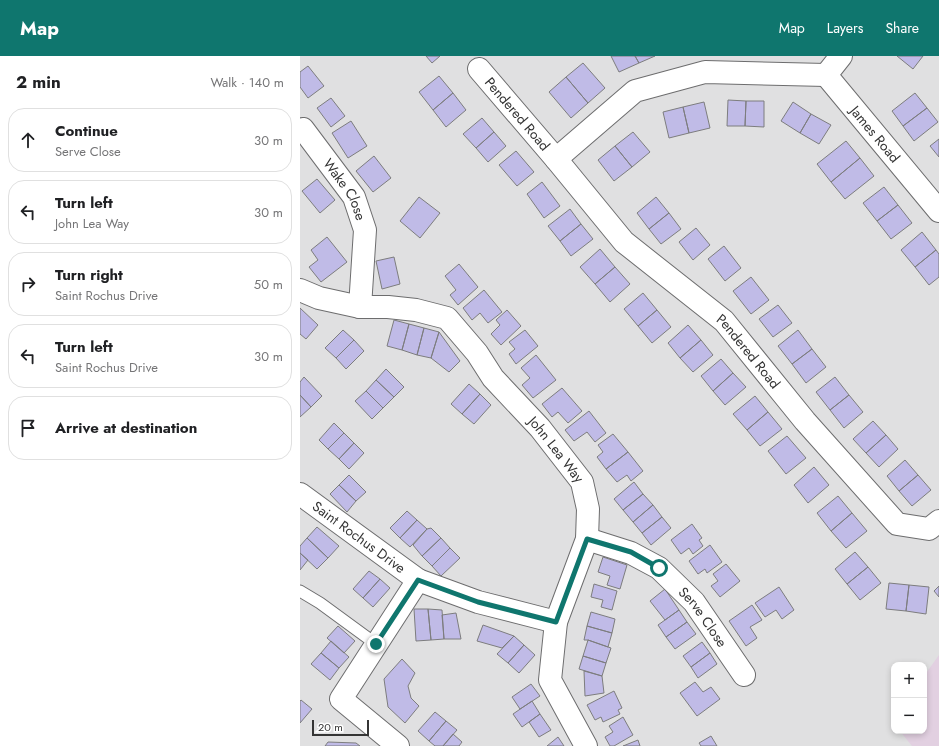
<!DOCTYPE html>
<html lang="en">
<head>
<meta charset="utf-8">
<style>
  :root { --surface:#fff; --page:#f2f2f2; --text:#202124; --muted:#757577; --line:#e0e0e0; --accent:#0f766e }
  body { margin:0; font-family:Jost,sans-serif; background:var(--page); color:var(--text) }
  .controls { position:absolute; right:12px; bottom:12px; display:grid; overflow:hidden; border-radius:8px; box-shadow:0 2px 6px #0003 }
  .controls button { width:36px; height:36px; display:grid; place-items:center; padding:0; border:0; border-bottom:1px solid var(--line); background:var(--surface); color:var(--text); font:20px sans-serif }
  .scale { position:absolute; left:12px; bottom:10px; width:57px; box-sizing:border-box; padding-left:4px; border:2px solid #353535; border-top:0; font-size:11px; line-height:14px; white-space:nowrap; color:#353535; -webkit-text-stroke:3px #fff; paint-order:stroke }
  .stop { position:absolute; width:12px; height:12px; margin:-9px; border:3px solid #0f766e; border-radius:50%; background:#fff }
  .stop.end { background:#0f766e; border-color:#fff; box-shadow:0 1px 4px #0008 }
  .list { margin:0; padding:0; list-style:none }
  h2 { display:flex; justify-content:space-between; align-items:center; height:52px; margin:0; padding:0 16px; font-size:17px }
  h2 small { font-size:13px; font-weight:400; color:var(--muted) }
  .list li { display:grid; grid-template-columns:26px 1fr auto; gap:12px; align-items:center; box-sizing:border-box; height:64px; margin:0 8px 8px; padding:0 8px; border:1px solid var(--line); border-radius:16px }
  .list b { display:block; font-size:15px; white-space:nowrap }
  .list p { margin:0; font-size:13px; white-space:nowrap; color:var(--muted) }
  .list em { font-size:13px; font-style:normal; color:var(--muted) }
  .icon { flex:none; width:22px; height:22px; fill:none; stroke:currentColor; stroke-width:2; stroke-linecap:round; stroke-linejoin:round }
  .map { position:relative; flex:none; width:639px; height:690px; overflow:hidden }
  header { display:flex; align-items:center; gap:24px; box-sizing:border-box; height:56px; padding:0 20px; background:var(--accent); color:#fff }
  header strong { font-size:19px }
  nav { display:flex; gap:22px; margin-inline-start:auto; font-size:14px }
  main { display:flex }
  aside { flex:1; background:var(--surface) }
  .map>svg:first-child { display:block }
  .industrial { fill:#e2d0e1 }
  .building { fill:#c0bbe7; stroke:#7d7d7e }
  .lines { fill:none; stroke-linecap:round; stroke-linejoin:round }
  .lane-casing { stroke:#6d6d6e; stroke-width:13 }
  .street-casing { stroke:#6d6d6e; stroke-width:24 }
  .lane { stroke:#fff; stroke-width:11 }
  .street { stroke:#fff; stroke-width:22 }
  .route { stroke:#0f766e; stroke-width:5 }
  .labels { text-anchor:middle; stroke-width:3; stroke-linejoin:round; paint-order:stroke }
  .street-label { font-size:14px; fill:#353535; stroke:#fff }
</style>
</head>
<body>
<header>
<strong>Map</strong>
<nav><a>Map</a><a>Layers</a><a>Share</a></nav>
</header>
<main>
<aside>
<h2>2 min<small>Walk · 140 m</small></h2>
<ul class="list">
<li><svg class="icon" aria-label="ahead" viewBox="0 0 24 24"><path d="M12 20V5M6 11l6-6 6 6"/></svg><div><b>Continue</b><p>Serve Close</p></div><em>30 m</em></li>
<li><svg class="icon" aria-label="left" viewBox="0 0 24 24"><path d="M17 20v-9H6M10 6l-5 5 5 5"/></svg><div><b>Turn left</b><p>John Lea Way</p></div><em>30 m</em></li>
<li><svg class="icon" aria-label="right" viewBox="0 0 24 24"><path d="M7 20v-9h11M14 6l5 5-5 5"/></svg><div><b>Turn right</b><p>Saint Rochus Drive</p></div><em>50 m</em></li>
<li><svg class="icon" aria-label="left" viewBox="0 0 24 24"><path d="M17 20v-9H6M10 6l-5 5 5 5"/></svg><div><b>Turn left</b><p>Saint Rochus Drive</p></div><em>30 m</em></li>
<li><svg class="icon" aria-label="arrive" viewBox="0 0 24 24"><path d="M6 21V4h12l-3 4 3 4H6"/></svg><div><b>Arrive at destination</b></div></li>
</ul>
</aside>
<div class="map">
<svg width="639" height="690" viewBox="0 0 639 690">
  <rect width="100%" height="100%" fill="#e0e0e1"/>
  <!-- industrial -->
  <path class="industrial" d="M639 599V690H612L600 675H624V620Z"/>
  <!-- building -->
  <path class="building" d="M126 0H140L132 7Z
    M311 0H335L339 7 319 16Z
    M335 0H355L339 7Z
    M597 0H623L613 13Z
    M283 7 305 32 288 47 266 21Z
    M8 10 24 30 8 42 0 31V16Z
    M139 20 153 37 133 54 119 36Z
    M266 21 288 47 271 62 249 36Z
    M153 37 166 54 146 71 133 54Z
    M615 37 627 52 603 70 592 55Z
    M31 42 45 60 31 71 17 52Z
    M428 44 446 45 445 70H427Z
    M446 45H464V71L445 70Z
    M404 46 410 72 389 77 383 51Z
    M493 46 511 58 500 77 481 65Z
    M383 51 389 77 369 82 363 56Z
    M627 52 638 66 614 85 603 70Z
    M511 58 531 69 519 88 500 77Z
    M182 62 194 76 176 92 163 78Z
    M51 65 67 90 48 102 32 77Z
    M194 76 206 90 188 106 176 92Z
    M333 76 350 96 332 111 315 90Z
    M639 83V101L630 90Z
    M546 85 560 102 531 126 517 108Z
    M315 90 332 111 314 125 298 104Z
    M216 95 234 116 217 130 199 109Z
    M74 100 91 122 73 136 56 115Z
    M560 102 574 120 545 143 531 126Z
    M17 123 35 144 20 157 2 135Z
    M242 126 260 150 244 162 227 138Z
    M584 131 598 149 577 165 563 147Z
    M119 141 140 157 120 182 100 165Z
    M356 141 369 157 349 173 337 157Z
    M598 149 612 167 591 183 577 165Z
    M270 153 281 168 260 185 248 170Z
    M369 157 381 173 361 188 349 173Z
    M281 168 293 183 271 200 260 185Z
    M396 172 410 189 393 204 379 186Z
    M622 176 636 194 615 211 601 194Z
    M27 181 47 206 21 226 9 211 18 204 11 194Z
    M424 190 441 212 425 225 408 203Z
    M300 193 315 211 295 228 280 211Z
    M636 194 639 198V221L629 229 615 211Z
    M94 201 100 228 82 233 76 205Z
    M159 208 178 231 158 249 150 239 156 234 145 220Z
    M315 211 330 228 310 246 295 228Z
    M451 221 469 244 451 258 433 235Z
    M184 234 202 256 188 267 180 257 172 264 163 252Z
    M343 237 357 254 338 270 324 253Z
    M478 249 492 267 473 281 459 263Z
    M0 252 18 269 6 283 0 278Z
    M207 254 221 270 201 289 191 278 200 269 196 264Z
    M357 254 371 271 352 287 338 270Z
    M94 264 109 268 102 294 87 290Z
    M109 268 124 272 117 299 102 294Z
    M388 269 401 284 380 302 368 287Z
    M124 272 139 276 131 302 117 299Z
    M43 274 54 284 36 302 25 292Z
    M225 274 238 290 216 308 209 298 215 293 209 286Z
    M498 274 512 293 492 308 478 290Z
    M139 276 160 305 149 316 131 302Z
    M54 284 64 295 46 313 36 302Z
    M401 284 413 299 393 316 380 302Z
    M512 293 526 311 506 327 492 308Z
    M236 299 256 324 233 342 222 329 230 322 221 312Z
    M421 303 433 317 413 335 401 320Z
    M86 313 104 331 94 341 76 324Z
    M433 317 446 331 425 349 413 335Z
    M4 321 22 340 11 351 0 339V326Z
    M535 321 549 339 530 354 516 336Z
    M76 324 94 341 83 352 66 335Z
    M169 328 180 338 162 358 151 348Z
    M262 332 282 355 268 367 258 356 252 361 242 348Z
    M66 335 83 352 72 363 55 345Z
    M180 338 191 349 174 368 162 358Z
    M0 339 11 351 0 361Z
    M549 339 563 356 544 372 530 354Z
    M455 340 468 356 447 374 433 358Z
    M289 355 306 377 295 386 287 376 274 385 265 374Z
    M468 356 482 373 460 390 447 374Z
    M573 365 586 379 566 397 553 383Z
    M34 367 44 377 28 393 19 384Z
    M44 377 54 387 39 403 28 393Z
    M313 378 328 396 306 413 297 401 303 396 298 389Z
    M586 379 598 393 579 411 566 397Z
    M487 380 506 402 486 418 468 395Z
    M54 387 64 397 49 413 39 403Z
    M328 396 343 415 331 425 327 419 317 426 306 413Z
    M605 404 618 419 599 435 587 420Z
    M514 411 529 429 508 447 494 429Z
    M49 419 66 436 56 445 39 429Z
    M618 419 631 434 612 450 599 435Z
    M334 426 343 438 323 454 314 443Z
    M39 429 56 445 47 456 30 438Z
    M343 438 353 449 333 466 323 454Z
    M538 440 552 457 531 475 517 457Z
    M353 449 362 461 342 477 333 466Z
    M107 455 117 464 100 482 90 472Z
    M552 457 567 475 546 492 531 475Z
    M362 461 371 472 351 489 342 477Z
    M117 464 127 473 110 491 100 482Z
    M392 468 402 482 399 484 403 490 393 498 389 492 381 498 371 484Z
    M17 471 39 490 28 502 7 482Z
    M131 472 141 482 122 500 113 489 127 473Z
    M7 482 28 502 17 513 0 497V490Z
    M141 482 150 492 132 510 122 500Z
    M410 489 422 506 407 517 405 513 398 518 389 505Z
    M150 492 160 502 141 520 132 510Z
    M555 496 568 511 547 528 535 513Z
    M0 497 8 504 0 514Z
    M303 501 327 509 320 533 307 529 310 520 298 516Z
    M426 508 440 525 420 541 411 530 418 525 413 518Z
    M568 511 581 527 560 544 547 528Z
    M69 515 80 523 63 542 53 533Z
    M80 523 90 532 73 551 63 542Z
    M589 527 609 529 606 555 586 553Z
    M294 528 317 535 312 554 301 551 303 544 291 541Z
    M609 529 629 531 626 558 606 555Z
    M639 530V541L634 535Z
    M479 531 494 554 482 563 476 554 465 561 455 547Z
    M365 533 379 554 365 564 350 545Z
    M452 549 462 564 450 571 457 582 446 590 429 565Z
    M114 553H128L131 584 116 585Z
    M128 553 142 554 144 583 131 584Z
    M379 554 387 566 366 581 358 569Z
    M291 556 315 563 312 577 287 570Z
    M156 557 161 583H144L142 559Z
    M387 566 396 578 375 593 366 581Z
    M183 569 214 580 202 592 177 585Z
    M38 570 55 585 44 597 27 582Z
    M287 570 312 577 308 591 288 584H284Z
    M214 580 224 589 208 607 197 598Z
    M288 584 311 592 306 607 283 600Z
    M31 585 49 601 39 612 21 597Z
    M402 586 410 597 391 611 383 600Z
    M224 589 235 599 219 617 208 607Z
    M21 597 39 612 30 624 11 608Z
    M410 597 417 608 398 622 391 611Z
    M283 600 306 607 302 620 279 613Z
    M102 603 115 617 108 630 111 642 119 650 105 667 88 651 84 623Z
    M284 615 302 620 304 637 285 640Z
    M395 626 403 636 411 631 420 643 397 660 380 637Z
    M231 628 240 640 220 653 212 641Z
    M314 635 322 652 318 654 320 658 303 666 301 661 295 664 287 649Z
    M1 644 12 653 0 667V645Z
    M232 645 240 658 222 671 213 658Z
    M135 656 146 665 129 685 118 675Z
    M240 658 251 674 239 681 229 666Z
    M323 661 333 679 314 690H310L305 681 313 676 309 670Z
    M146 665 157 674 143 690H135L129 685Z
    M153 678 162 686 159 690H143Z
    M411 680 417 690H401L399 687Z
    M258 681 264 690H247Z
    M338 684 340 690H323Z
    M28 686 56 687 60 690H25Z"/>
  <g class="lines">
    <!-- lane casing -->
    <g class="lane-casing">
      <path id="lane" d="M0 535 20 547 76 588"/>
    </g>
    <!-- street casing -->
    <g class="street-casing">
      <g id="street">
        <path id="s1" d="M541 0 526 19 639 155"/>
        <path id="s2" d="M179 13 256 103 324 186 424 265 505 365 597 468 629 473 639 465"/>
        <path id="s3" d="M3 73 54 141 65 174 60 251"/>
        <path d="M256 103 335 35 405 16 526 19"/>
        <path id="s4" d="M0 234 19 242 60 251H88L116 254 147 262 177 297 193 322 240 372 282 426 288 453 287 483 256 566 250 624 286 690"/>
        <path id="s5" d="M0 438 118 524 41 643 98 690"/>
        <path id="s6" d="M287 483 331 497 359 512 394 546 444 619"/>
        <path d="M118 524 178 546 256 566"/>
      </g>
    </g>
    <!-- lane -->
    <use href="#lane" class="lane"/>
    <!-- street -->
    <use href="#street" class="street"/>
  </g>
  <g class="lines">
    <!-- route -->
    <path class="route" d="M76 588 118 524 178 546 256 566 287 483 331 496 359 512"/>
  </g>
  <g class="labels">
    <!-- street labels -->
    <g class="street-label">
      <text dy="5" stroke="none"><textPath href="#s2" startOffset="59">Pendered Road</textPath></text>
      <text dy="5" stroke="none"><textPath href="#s1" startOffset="101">James Road</textPath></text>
      <text dy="5" stroke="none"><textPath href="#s3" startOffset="74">Wake Close</textPath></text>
      <text dy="5" stroke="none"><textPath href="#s2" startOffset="392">Pendered Road</textPath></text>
      <text dy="5" stroke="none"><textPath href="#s4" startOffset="322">John Lea Way</textPath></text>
      <text dy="5" stroke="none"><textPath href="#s5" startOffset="73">Saint Rochus Drive</textPath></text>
      <text dy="5" stroke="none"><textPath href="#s6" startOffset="144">Serve Close</textPath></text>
    </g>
  </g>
</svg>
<div class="controls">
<button>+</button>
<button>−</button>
</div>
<div class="scale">20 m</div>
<div class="stop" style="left:359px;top:512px"></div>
<div class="stop end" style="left:76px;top:588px"></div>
</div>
</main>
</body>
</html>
